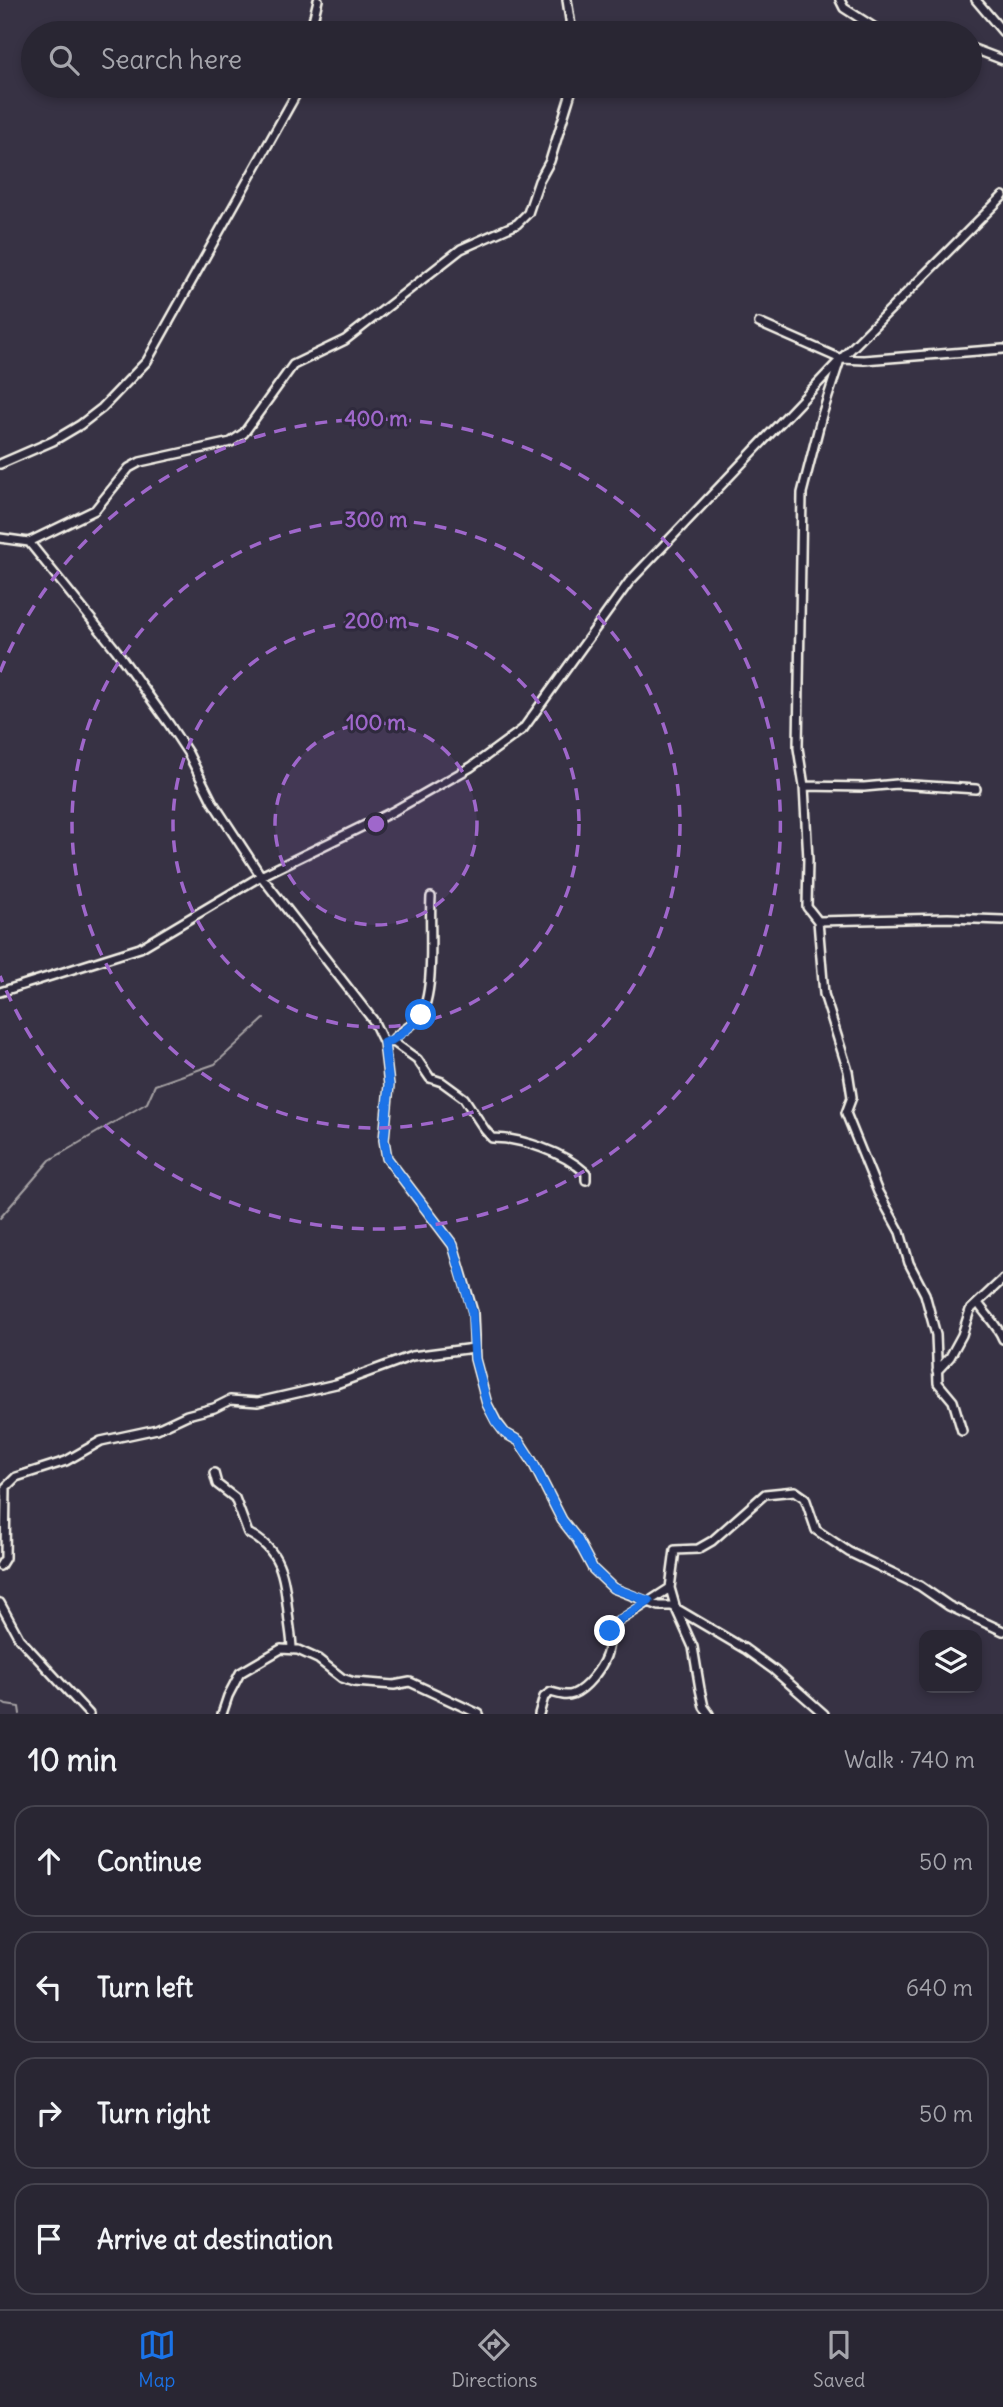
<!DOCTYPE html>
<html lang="en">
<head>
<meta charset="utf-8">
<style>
  :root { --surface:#292633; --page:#312e3b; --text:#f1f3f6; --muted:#a5a5ac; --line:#45434e; --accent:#1a73e8 }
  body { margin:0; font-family:Delius,sans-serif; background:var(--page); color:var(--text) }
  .controls { position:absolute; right:21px; bottom:21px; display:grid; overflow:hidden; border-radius:14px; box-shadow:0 4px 10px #0003 }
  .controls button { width:63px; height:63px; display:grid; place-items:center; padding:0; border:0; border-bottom:2px solid var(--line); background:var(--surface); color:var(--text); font:35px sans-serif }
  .stop { position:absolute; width:21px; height:21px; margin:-16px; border:5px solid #1a73e8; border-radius:50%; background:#fff }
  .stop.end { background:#1a73e8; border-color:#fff; box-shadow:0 2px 7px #0008 }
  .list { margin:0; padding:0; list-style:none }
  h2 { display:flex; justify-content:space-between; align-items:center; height:91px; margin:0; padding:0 28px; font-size:30px }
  h2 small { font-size:23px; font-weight:400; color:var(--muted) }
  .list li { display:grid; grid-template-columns:46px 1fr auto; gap:21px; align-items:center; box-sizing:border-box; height:112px; margin:0 14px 14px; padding:0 14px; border:2px solid var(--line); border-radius:21px }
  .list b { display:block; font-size:26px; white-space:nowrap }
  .list em { font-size:23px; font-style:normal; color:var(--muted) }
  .icon { flex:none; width:38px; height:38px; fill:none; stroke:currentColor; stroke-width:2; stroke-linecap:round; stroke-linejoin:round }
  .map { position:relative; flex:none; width:1003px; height:1714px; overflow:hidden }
  .search { position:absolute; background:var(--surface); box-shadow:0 4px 10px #0003; left:21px; right:21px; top:21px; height:77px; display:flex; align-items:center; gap:18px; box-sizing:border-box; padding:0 24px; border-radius:38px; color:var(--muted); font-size:26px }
  .sheet { height:595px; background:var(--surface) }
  nav { display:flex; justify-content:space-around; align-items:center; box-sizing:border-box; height:98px; border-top:2px solid var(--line); background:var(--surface); font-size:19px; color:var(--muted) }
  nav a { display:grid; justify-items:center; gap:4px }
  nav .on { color:var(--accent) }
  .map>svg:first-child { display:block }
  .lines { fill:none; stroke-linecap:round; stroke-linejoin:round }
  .stream { stroke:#a6a2a4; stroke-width:2 }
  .street-casing { stroke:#f4f1e8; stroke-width:12 }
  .street { stroke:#2f2a3d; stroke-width:7 }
  .route { stroke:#1a73e8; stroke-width:9 }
  .ring { fill:none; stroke:#9f67cb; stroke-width:3.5; stroke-dasharray:12 9 }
  .centre { fill:#9f67cb; stroke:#2f2a3d; stroke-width:3.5 }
  .ring-label { font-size:21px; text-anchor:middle; font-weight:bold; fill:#9f67cb; stroke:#2f2a3d; stroke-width:6; stroke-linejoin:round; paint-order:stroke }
</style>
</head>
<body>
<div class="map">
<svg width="1003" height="1714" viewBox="0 0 1003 1714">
  <rect width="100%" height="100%" fill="#373244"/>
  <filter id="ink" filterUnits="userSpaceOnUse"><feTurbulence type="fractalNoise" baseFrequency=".0143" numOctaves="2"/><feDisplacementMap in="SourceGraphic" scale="14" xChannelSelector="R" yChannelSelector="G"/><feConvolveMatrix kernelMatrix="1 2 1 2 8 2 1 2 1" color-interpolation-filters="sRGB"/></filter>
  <g filter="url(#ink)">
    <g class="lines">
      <!-- stream -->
      <path class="stream" d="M0 1218 50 1160 147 1103 155 1085 215 1064 264 1019
        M0 1701 6 1705 19 1707 20 1714"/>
      <!-- street casing -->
      <g class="street-casing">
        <path id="street" d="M567 0 572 33
          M840 0 844 8 883 33
          M976 0 1003 32
          M310 33 318 0
          M970 49H974L1003 60
          M759 323 841 359 864 360 1003 349
          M839 363 822 415 802 493 798 748 804 786 808 859 807 907 818 921 948 918 1003 920
          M0 464 53 441 80 425 102 408 147 361 295 96 298 86
          M0 538 29 542 116 650 169 724 188 753 212 801 261 876 373 1020 384 1043 389 1085 384 1140 387 1158 453 1245 473 1312 475 1359 487 1404 496 1421 505 1433 519 1441 532 1461 562 1520 577 1539 593 1569 613 1588 659 1606H672L745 1649 774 1670 824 1714
          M29 542 95 510 129 468 140 462 231 442 244 433 293 365 345 340 461 249 517 224 528 213 539 181 550 161 573 86
          M804 786 864 787 897 784 976 789
          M818 921 824 994 848 1071 852 1097 846 1113 878 1192 900 1232 909 1263 925 1294 936 1335 938 1383 953 1401 962 1431
          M0 992 140 948 261 876 392 812 471 767 523 729 629 582 841 359 1003 196
          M392 1041C400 1030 413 1027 420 1016 436 992 429 927 431 897
          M384 1043 392 1041 417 1059 430 1078 442 1082 464 1098 485 1130 492 1138C522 1138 563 1152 586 1173V1180
          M978 1303C986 1315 998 1326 1003 1339
          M937 1371 950 1357 962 1335 970 1310 1003 1279
          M214 1473 217 1484 235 1498 248 1533C282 1550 284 1577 288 1612 289 1625 292 1637 292 1650
          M0 1566 5 1558 6 1487 16 1477 66 1461 101 1441 157 1429 187 1415 214 1408 230 1400 258 1402 336 1384 412 1356 474 1348
          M670 1588 676 1609 693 1647 700 1689 704 1707 709 1714
          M0 1603 19 1638 89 1714
          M222 1714 228 1696 240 1673 281 1649 298 1650 318 1659 342 1678 354 1682 394 1685 410 1682 479 1714
          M539 1714 544 1697 551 1692C558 1694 565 1697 573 1694 586 1689 601 1669 606 1656 610 1644 609 1633 616 1623L670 1588 675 1550 698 1549 712 1541 765 1494 795 1491 805 1498 816 1530 849 1552 920 1586 949 1606 1003 1631"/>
      </g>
      <!-- street -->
      <use href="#street" class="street"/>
    </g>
  </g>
  <g class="lines" filter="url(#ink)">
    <!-- route -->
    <path class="route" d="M421 1015C414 1024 394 1041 384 1043L389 1085 384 1140 387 1158 453 1245 472 1312 475 1359 487 1404 496 1422 505 1433 519 1441 532 1461 562 1520 577 1539 593 1569 613 1588 649 1601 615 1623 610 1631"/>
  </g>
  <!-- distance rings -->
  <circle cx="376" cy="824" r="101" fill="#9f67cb" fill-opacity=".12"/>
  <g class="ring">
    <circle cx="376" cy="824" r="101"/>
    <circle cx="376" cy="824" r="203"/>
    <circle cx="376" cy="824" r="304"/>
    <path d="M0 672A405 405 0 1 1 0 976"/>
  </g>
  <circle cx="376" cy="824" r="10" class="centre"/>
  <g class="ring-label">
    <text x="376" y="426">400 m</text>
    <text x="376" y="527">300 m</text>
    <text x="376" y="628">200 m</text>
    <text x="376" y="730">100 m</text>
  </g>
</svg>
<div class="controls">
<button><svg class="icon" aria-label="layers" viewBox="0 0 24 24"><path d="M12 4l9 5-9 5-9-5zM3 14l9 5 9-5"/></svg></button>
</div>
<div class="stop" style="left:421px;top:1015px"></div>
<div class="stop end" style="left:610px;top:1631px"></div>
<div class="search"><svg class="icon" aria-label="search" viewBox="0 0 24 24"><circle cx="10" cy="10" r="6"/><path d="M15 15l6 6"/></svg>Search here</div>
</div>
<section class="sheet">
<h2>10 min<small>Walk · 740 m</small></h2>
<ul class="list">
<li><svg class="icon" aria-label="ahead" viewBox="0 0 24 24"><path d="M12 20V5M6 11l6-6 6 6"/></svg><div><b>Continue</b></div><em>50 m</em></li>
<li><svg class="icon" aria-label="left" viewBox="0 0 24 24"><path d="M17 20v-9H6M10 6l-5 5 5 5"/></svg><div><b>Turn left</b></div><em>640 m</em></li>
<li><svg class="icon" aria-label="right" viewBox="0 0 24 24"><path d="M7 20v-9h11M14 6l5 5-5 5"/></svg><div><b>Turn right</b></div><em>50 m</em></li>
<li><svg class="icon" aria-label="arrive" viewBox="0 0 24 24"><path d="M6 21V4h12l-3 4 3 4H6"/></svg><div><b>Arrive at destination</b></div></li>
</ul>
</section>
<nav>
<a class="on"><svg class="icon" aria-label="map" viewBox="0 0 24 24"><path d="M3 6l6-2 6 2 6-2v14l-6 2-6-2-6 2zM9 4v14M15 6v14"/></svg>Map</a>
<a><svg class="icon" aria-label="directions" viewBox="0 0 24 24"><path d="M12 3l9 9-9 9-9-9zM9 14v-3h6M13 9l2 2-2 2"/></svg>Directions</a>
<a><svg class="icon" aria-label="saved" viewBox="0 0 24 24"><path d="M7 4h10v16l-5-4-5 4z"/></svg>Saved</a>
</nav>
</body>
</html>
